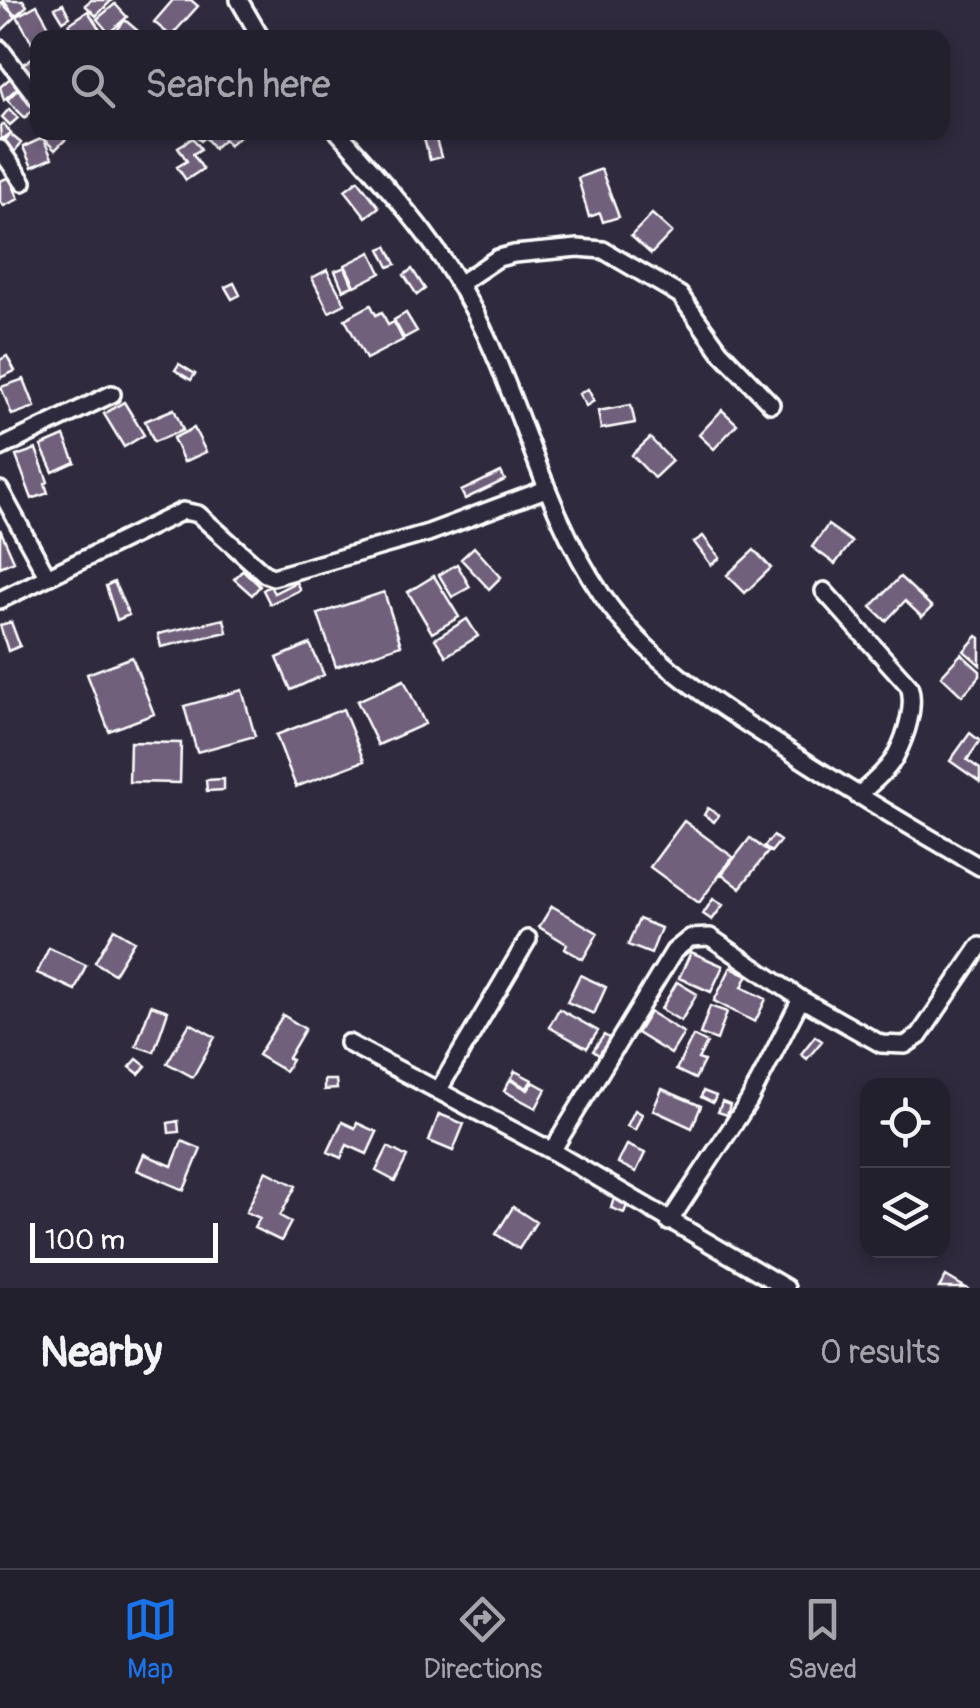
<!DOCTYPE html>
<html lang="en">
<head>
<meta charset="utf-8">
<style>
  :root { --surface:#23202e; --page:#2f2d3a; --text:#f1f3f6; --muted:#a3a3aa; --line:#403e4a; --accent:#1a73e8 }
  body { margin:0; font-family:Pangolin,sans-serif; background:var(--page); color:var(--text) }
  .controls { position:absolute; right:30px; bottom:30px; display:grid; overflow:hidden; border-radius:20px; box-shadow:0 5px 15px #0003 }
  .controls button { width:90px; height:90px; display:grid; place-items:center; padding:0; border:0; border-bottom:2px solid var(--line); background:var(--surface); color:var(--text); font:50px sans-serif }
  .scale { position:absolute; left:30px; bottom:25px; width:188px; box-sizing:border-box; padding-left:10px; border:5px solid #fff; border-top:0; font-size:28px; line-height:35px; white-space:nowrap; color:#fff; -webkit-text-stroke:8px #2f2a3d; paint-order:stroke }
  .list { margin:0; padding:0; list-style:none }
  h2 { display:flex; justify-content:space-between; align-items:center; height:130px; margin:0; padding:0 40px; font-size:42px }
  h2 small { font-size:32px; font-weight:400; color:var(--muted) }
  .icon { flex:none; width:55px; height:55px; fill:none; stroke:currentColor; stroke-width:2; stroke-linecap:round; stroke-linejoin:round }
  .map { position:relative; flex:none; width:980px; height:1288px; overflow:hidden }
  .search { position:absolute; background:var(--surface); box-shadow:0 5px 15px #0003; left:30px; right:30px; top:30px; height:110px; display:flex; align-items:center; gap:25px; box-sizing:border-box; padding:0 35px; border-radius:20px; color:var(--muted); font-size:38px }
  .sheet { height:280px; background:var(--surface) }
  nav { display:flex; justify-content:space-around; align-items:center; box-sizing:border-box; height:140px; border-top:2px solid var(--line); background:var(--surface); font-size:28px; color:var(--muted) }
  nav a { display:grid; justify-items:center; gap:5px }
  nav .on { color:var(--accent) }
  .map>svg:first-child { display:block }
  .building { fill:#6f607b; stroke:#fff; stroke-width:2.5 }
  .lines { fill:none; stroke-linecap:round; stroke-linejoin:round }
  .minor-casing { stroke:#fff; stroke-width:22 }
  .minor { stroke:#2f2a3d; stroke-width:15 }
</style>
</head>
<body>
<div class="map">
<svg width="980" height="1288" viewBox="0 0 980 1288">
  <rect width="100%" height="100%" fill="#2f2a3d"/>
  <filter id="ink" filterUnits="userSpaceOnUse"><feTurbulence type="fractalNoise" baseFrequency=".01" numOctaves="2"/><feDisplacementMap in="SourceGraphic" scale="20" xChannelSelector="R" yChannelSelector="G"/><feConvolveMatrix kernelMatrix="1 2 1 2 8 2 1 2 1" color-interpolation-filters="sRGB"/></filter>
  <g filter="url(#ink)">
    <!-- building -->
    <path class="building" d="M3 0H23L27 6 15 16Z
      M91 0H112L96 16 85 5Z
      M173 0H191L198 6 171 36 154 22Z
      M1 2 16 17 0 32V3Z
      M63 4 70 17 63 21 55 8Z
      M115 4 127 17 109 33 97 19Z
      M37 5 54 35 38 38 34 46 17 16Z
      M88 11 100 30 88 38H79L69 24Z
      M125 20 139 32 134 38H111Z
      M38 53V82L23 65Z
      M16 73 24 82 4 100 0 87Z
      M20 87 38 104 25 118 7 100Z
      M9 109 18 118 10 125 2 117Z
      M4 124 11 133 1 140 0 126Z
      M51 132H65L69 136 55 150 44 139Z
      M193 132H239L241 135 229 145 224 139 214 148 205 137 201 141Z
      M10 134 21 143 12 155 1 146Z
      M435 136 441 157 430 160 424 139Z
      M43 138 52 158 32 167 23 147Z
      M193 138 201 149 193 154 203 169 186 180 177 167 187 161 178 147Z
      M601 169 619 217 603 222 600 213 589 217 578 178Z
      M9 177 19 199 4 206 0 202V181Z
      M358 180 379 207 366 217 345 190Z
      M652 214 672 232 651 254 631 236Z
      M387 246 396 264 389 267 380 249Z
      M371 252 381 273 355 286 345 265Z
      M345 267 353 286 343 290 335 271Z
      M412 269 425 289 417 295 404 275Z
      M327 270 345 304 329 312 312 278Z
      M234 283 240 295 232 299 225 287Z
      M371 305 376 315 382 312 388 325 394 322 403 340 366 359 345 319Z
      M406 313 417 331 404 338 394 320Z
      M7 356 15 371 0 378V360Z
      M179 364 195 374 191 380 175 370Z
      M24 379 35 407 12 415 1 387Z
      M588 389 594 401 586 406 579 394Z
      M124 402 144 435 124 447 104 414Z
      M631 405 635 423 601 429 598 411Z
      M174 409 183 430 154 442 145 421Z
      M722 410 737 424 714 449 699 435Z
      M194 428 206 452 184 462 173 438Z
      M64 436 75 462 53 472 41 446Z
      M650 438 672 461 654 478 632 455Z
      M36 449 48 482 45 484 48 493 32 499 16 456Z
      M501 472 505 480 465 499 461 491Z
      M828 525 852 542 835 564 812 547Z
      M0 529 14 561 0 567Z
      M703 536 720 558 711 565 694 542Z
      M474 547 501 577 489 589 461 559Z
      M754 550 771 568 745 593 727 575Z
      M457 564 470 587 452 597 439 575Z
      M243 570 260 586 252 595 234 579Z
      M434 576 459 617 432 633 408 592Z
      M900 577 932 607 922 617 905 601 886 621 871 607Z
      M114 582 129 615 117 620 106 586Z
      M296 582 300 590 270 604 263 590 270 586 274 593Z
      M384 592 401 645 336 667 318 614Z
      M224 619 227 632 161 647 158 634Z
      M467 619 478 636 446 656 435 639Z
      M11 622 20 646 8 651 0 625Z
      M977 636 980 638V665L964 651Z
      M310 644 324 675 291 690 277 658Z
      M961 654 980 671V676L962 696 941 676Z
      M132 657 154 714 109 731 87 674Z
      M404 680 425 724 378 745 357 701Z
      M242 690 255 736 197 752 184 706Z
      M343 709 364 761 296 787 276 735Z
      M970 733 980 741 967 760 980 769V782L950 761Z
      M130 742 181 743 180 783 129 782Z
      M224 779V790L207 791 206 780Z
      M708 808 719 815 714 822 704 815Z
      M684 821 733 857 699 903 650 867Z
      M773 836 780 841 771 852 764 847Z
      M750 838 768 852 740 888 722 874Z
      M713 899 723 905 712 920 703 914Z
      M552 906 598 933 583 959 565 949 567 944 539 927Z
      M639 919 661 928 651 954 628 945Z
      M114 929 134 941 114 974 95 962Z
      M49 948 86 965 75 990 37 973Z
      M691 952 723 966 711 992 679 978Z
      M731 967 748 975 742 987 766 999 755 1022 714 1001Z
      M580 975 606 987 594 1014 567 1002Z
      M677 982 697 994 681 1021 661 1009Z
      M151 1005 168 1011 154 1052 136 1046Z
      M710 1006 727 1012 717 1040 700 1034Z
      M559 1009 598 1031 587 1048 549 1027Z
      M650 1012 684 1033 671 1054 637 1033Z
      M283 1015 305 1029 288 1058 292 1060 285 1071 258 1055Z
      M190 1023 215 1037 193 1077 167 1063Z
      M604 1035 614 1041 602 1057 593 1051Z
      M693 1036 707 1043 698 1059 704 1061 695 1079 676 1070Z
      M815 1036 822 1041 807 1059 801 1054Z
      M137 1059 146 1066 139 1074 130 1067Z
      M515 1071 532 1080 527 1088 511 1079Z
      M324 1080H336L337 1089 324 1090Z
      M510 1080 528 1090 533 1082 546 1089 536 1108 504 1091Z
      M662 1089 701 1106 692 1128 653 1110Z
      M703 1091 716 1096 713 1103 701 1097Z
      M722 1102 730 1105 727 1115 718 1112Z
      M635 1110 642 1114 635 1130 627 1126Z
      M439 1114 464 1124 453 1151 429 1141Z
      M178 1121 179 1132 169 1133 168 1123Z
      M342 1122 355 1128 357 1123 377 1132 367 1154 347 1145 341 1158 328 1152Z
      M182 1141 201 1149 184 1190 137 1170 144 1154 172 1166Z
      M627 1145 645 1153 636 1172 618 1163Z
      M388 1147 407 1157 395 1181 376 1171Z
      M266 1171 296 1186 280 1216 291 1222 281 1241 254 1228 260 1218 246 1212Z
      M614 1198 628 1203 624 1213 611 1208Z
      M513 1207 536 1222 519 1249 496 1234Z
      M946 1276 966 1288H939Z"/>
    <g class="lines">
      <!-- minor casing -->
      <g class="minor-casing">
        <path id="minor" d="M239 0 261 38
          M0 49 38 99
          M338 132C396 197 448 253 485 333 526 420 547 514 602 595 646 660 714 703 780 745 845 788 912 828 980 867
          M0 149 23 182
          M459 284 498 258 514 254 578 248 603 250 680 295 720 351 771 404
          M0 448 112 394
          M0 490 47 576
          M824 591 909 686C916 705 906 736 896 755 889 770 870 784 858 796
          M0 600 183 511 198 514 265 574 273 577 428 533 546 489
          M348 1043 552 1151 786 1288
          M438 1091 528 939
          M552 1151 674 951 690 938 710 937 801 999 881 1044 905 1045 919 1036 980 946
          M669 1222 749 1101 801 999"/>
      </g>
      <!-- minor -->
      <use href="#minor" class="minor"/>
    </g>
  </g>
</svg>
<div class="controls">
<button><svg class="icon" aria-label="locate" viewBox="0 0 24 24"><circle cx="12" cy="12" r="6"/><path d="M12 2v4M12 18v4M2 12h4M18 12h4"/></svg></button>
<button><svg class="icon" aria-label="layers" viewBox="0 0 24 24"><path d="M12 4l9 5-9 5-9-5zM3 14l9 5 9-5"/></svg></button>
</div>
<div class="scale">100 m</div>
<div class="search"><svg class="icon" aria-label="search" viewBox="0 0 24 24"><circle cx="10" cy="10" r="6"/><path d="M15 15l6 6"/></svg>Search here</div>
</div>
<section class="sheet">
<h2>Nearby<small>0 results</small></h2>
<ul class="list">
</ul>
</section>
<nav>
<a class="on"><svg class="icon" aria-label="map" viewBox="0 0 24 24"><path d="M3 6l6-2 6 2 6-2v14l-6 2-6-2-6 2zM9 4v14M15 6v14"/></svg>Map</a>
<a><svg class="icon" aria-label="directions" viewBox="0 0 24 24"><path d="M12 3l9 9-9 9-9-9zM9 14v-3h6M13 9l2 2-2 2"/></svg>Directions</a>
<a><svg class="icon" aria-label="saved" viewBox="0 0 24 24"><path d="M7 4h10v16l-5-4-5 4z"/></svg>Saved</a>
</nav>
</body>
</html>
